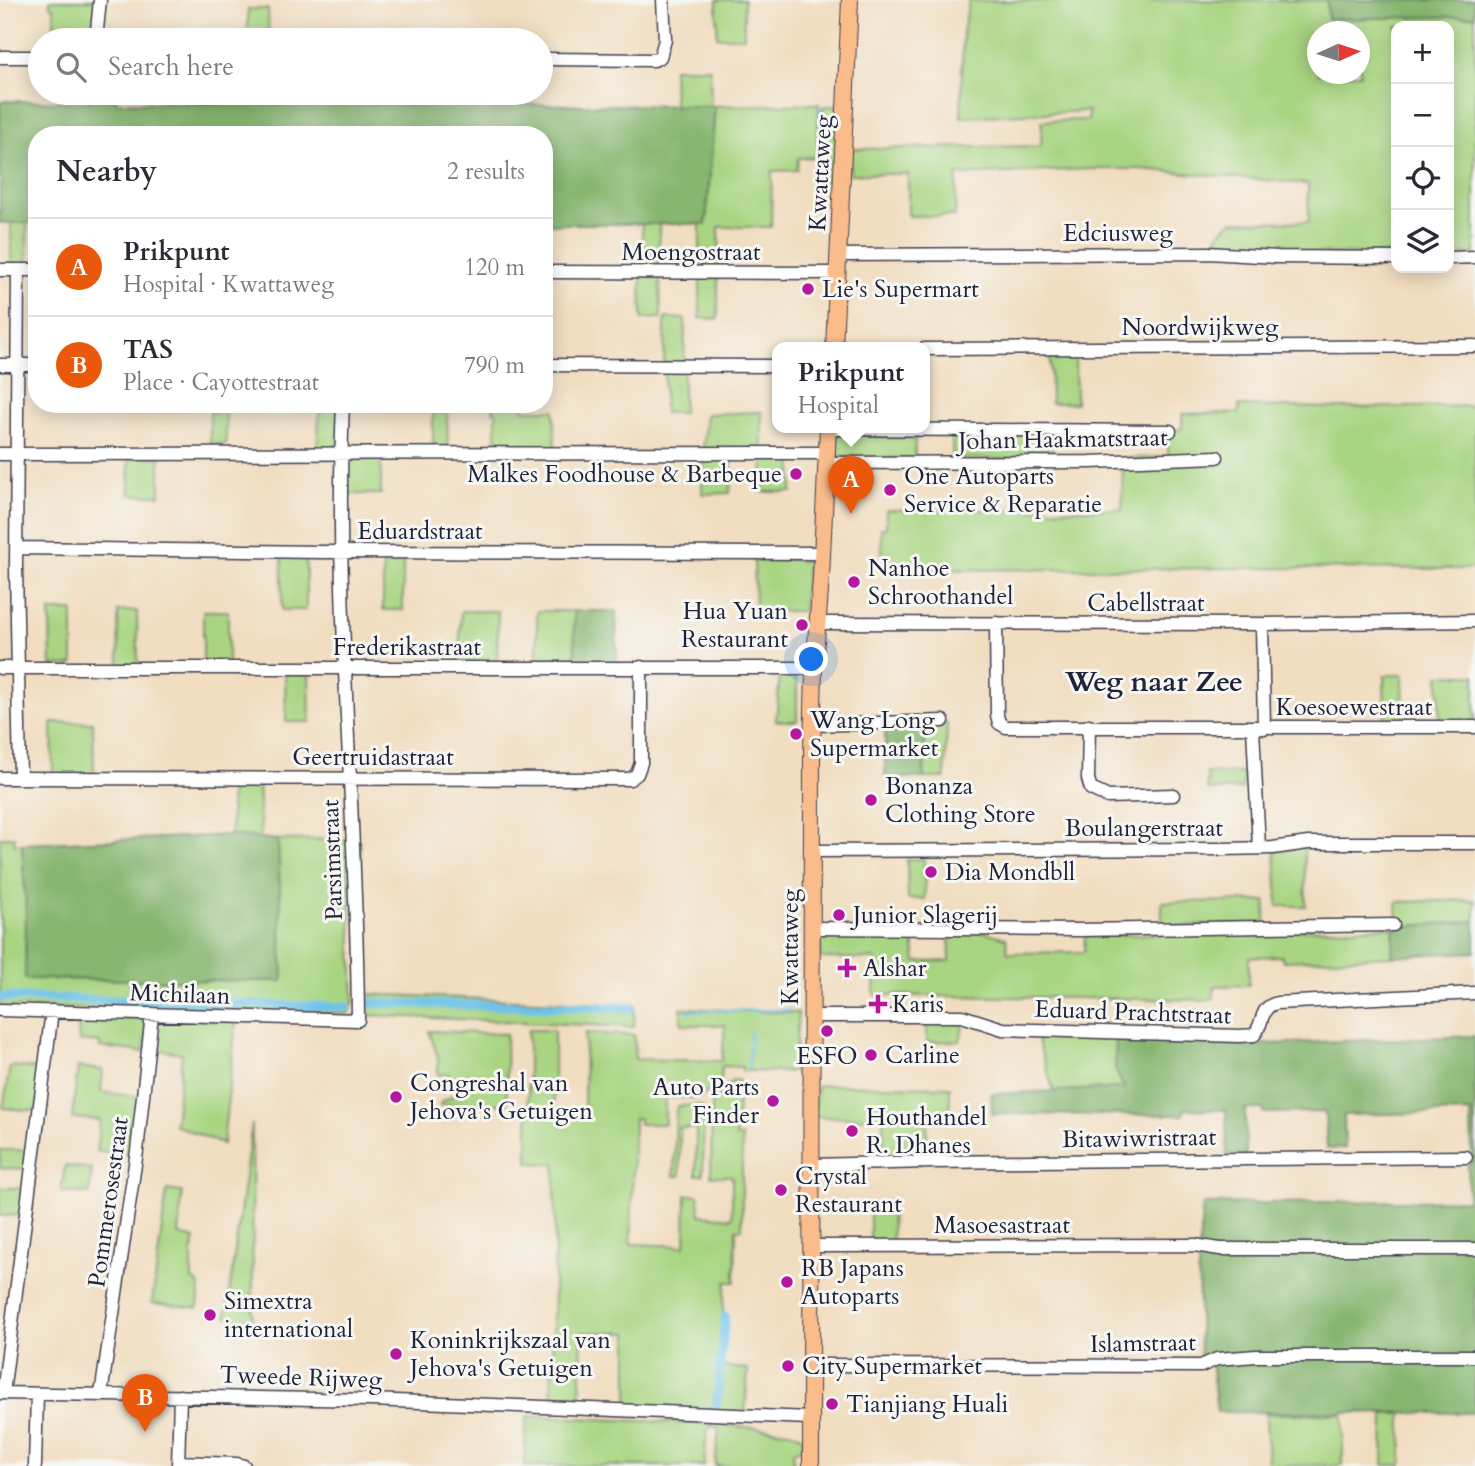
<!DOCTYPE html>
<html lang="en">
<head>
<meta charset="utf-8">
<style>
  :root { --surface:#fff; --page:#f7f7f7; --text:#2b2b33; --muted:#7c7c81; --line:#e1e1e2; --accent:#ea580c }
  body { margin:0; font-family:Cardo,serif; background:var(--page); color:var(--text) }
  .controls { position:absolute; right:21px; top:21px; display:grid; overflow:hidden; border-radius:14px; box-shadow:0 4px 18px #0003 }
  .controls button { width:63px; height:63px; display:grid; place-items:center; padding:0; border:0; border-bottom:2px solid var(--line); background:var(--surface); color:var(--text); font:35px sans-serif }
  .compass { position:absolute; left:1307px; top:21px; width:63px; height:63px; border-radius:50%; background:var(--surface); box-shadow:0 4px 18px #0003; rotate:87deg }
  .you { position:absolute; left:812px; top:660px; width:24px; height:24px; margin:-18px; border:5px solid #fff; border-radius:50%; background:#1a73e8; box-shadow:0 0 0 10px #1a73e833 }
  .badge { display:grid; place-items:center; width:46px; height:46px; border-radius:50%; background:var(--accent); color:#fff; font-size:23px; font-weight:700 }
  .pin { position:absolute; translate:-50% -58px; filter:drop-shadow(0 2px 4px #0008) }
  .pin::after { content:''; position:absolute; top:37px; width:24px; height:21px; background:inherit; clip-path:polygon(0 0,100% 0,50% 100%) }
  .popup { position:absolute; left:772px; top:342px; width:158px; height:91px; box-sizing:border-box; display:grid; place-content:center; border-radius:14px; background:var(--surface); filter:drop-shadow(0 2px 5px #0005); font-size:23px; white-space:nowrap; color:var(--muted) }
  .popup b { font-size:26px; color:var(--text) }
  .popup::after { content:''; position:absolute; left:50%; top:100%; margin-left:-14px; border:14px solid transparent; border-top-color:var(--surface) }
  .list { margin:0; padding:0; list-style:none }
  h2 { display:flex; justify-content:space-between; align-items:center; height:91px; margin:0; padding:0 28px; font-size:30px }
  h2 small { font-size:23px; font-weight:400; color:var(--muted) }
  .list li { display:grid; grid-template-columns:46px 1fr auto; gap:21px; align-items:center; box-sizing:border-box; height:98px; padding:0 28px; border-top:2px solid var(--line) }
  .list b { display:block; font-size:26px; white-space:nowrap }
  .list p { margin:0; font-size:23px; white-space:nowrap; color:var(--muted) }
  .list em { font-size:23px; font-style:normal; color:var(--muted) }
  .icon { flex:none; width:38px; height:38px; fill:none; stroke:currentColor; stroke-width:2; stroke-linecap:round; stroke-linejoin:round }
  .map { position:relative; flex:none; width:1475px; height:1466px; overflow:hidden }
  .search { position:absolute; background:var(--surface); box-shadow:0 4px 18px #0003; left:28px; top:28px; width:525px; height:77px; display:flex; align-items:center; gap:18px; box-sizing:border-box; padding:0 24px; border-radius:38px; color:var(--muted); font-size:26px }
  .panel { position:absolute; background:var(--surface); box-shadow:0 4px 18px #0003; left:28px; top:126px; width:525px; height:287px; border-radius:28px }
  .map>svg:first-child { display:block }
  .green { fill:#a9d582; stroke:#667c5e; stroke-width:2; fill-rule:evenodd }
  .forest { fill:#86b670; stroke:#546c56; stroke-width:2 }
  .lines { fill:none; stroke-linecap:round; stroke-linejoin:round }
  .stream { stroke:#6dc2e9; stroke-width:2.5 }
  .canal { stroke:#6dc2e9; stroke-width:9 }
  .minor-casing { stroke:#413e4f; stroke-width:15 }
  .major-casing { stroke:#413e4f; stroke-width:18 }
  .minor { stroke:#fff; stroke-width:12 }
  .major { stroke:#f9bc8a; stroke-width:16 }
  .poi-dot { fill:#b5179e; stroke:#f6f6f2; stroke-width:2.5 }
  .labels { text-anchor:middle; stroke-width:6; stroke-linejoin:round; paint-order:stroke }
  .street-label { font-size:24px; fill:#22223b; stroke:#f6f6f2 }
  .poi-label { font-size:24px; fill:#22223b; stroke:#f6f6f2; text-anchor:start }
  .quarter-label { font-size:28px; font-weight:bold; fill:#22223b; stroke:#f6f6f2 }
</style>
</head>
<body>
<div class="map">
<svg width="1475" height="1466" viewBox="0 0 1475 1466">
  <rect width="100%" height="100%" fill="#f6f6f2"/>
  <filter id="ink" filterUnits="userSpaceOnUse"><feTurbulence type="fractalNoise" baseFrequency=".0143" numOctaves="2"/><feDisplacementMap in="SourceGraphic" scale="14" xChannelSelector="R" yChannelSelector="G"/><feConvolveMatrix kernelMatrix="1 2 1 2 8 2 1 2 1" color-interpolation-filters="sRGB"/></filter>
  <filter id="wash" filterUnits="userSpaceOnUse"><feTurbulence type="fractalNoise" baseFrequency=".00686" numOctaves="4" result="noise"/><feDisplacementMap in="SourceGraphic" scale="28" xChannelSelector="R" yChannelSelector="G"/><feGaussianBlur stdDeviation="1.57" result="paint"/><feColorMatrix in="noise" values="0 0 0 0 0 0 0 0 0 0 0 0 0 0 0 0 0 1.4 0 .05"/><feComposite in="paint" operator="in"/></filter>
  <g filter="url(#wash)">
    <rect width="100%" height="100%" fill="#f1ddbf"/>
    <!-- green -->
    <path class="green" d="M50 0H97L96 26H69V40H54V8L50 6Z
      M717 0H744V37H717Z
      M1327 0 1328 19 1475 16V254H1449V26H1396V255L1211 250 1220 232 1232 221 1309 222 1308 184 1141 169H1090L957 175 955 216H908V174H850L851 149 1041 146 1042 121 1088 120V111L961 117 963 32 969 1ZM1318 32H1360V74H1318Z
      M248 9H268L269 40H248Z
      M673 68H710L711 106H674Z
      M819 104 817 157 798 158 797 170 772 171 771 227H719L720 269 700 268V224H706L715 106Z
      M823 106H838L837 181 820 180Z
      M11 223H27V267H11Z
      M642 224H659V269H642Z
      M660 275 661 318 642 319 641 276Z
      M700 278H718V319L700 318Z
      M665 318 685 319 684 364 664 363Z
      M1050 357H1075L1076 403H1051Z
      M664 368H683V413H664Z
      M320 404H341L339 441 336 449 317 450Z
      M493 404H523L524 410H554L555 450H496V411H493Z
      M1239 406 1338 408 1475 406V569L1253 568 883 570 881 528H886V510L1122 509 1123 458 1168 457V430L1182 429V414L1239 413Z
      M210 412H226V444H210Z
      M433 412H447L448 448H433Z
      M762 412V450L703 451 706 414Z
      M837 433H915V459L837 457Z
      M952 435H1052V459H952Z
      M160 456V495H130L129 457Z
      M381 457V494H344V459Z
      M764 457H793L792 492H762Z
      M703 459H732L730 493 702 494Z
      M282 555H306V610H282Z
      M383 555H403V610H383Z
      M786 559 807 561 803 611H755L754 560Z
      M50 611H73V665L51 666Z
      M118 611H137L138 665H119Z
      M203 611H228V665H203Z
      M461 611H498L497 664H459Z
      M537 611H574L575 658 537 659Z
      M285 672H309L310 722H286Z
      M780 673 797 674V721H776Z
      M1384 675H1403L1404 724 1385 725Z
      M1439 675H1475V724L1440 725Z
      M93 722 94 775H53L52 723Z
      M947 722 945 778H924L925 723Z
      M1207 773H1243V789L1207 790Z
      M230 782H258L261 839 231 835Z
      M0 837H14L15 844H22L26 911V979L282 981 278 840 348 839 354 1002 348 1014 0 1007Z
      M354 841H360L365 994 635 1005 634 1027 363 1015Z
      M1304 847 1306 906H1278L1275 850Z
      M907 859H924L925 899H908Z
      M1475 900V921L1398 927 1397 902Z
      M1266 901 1265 923 1162 927V902Z
      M1394 927 1392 956 1283 961 1282 956 1249 957V985L1215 986 1213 1000 874 995 875 959 821 958 820 931H912L916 962 950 961 949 931 984 932 1006 938 1008 953 1084 952 1085 936Z
      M681 1008 798 1013 794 1072 742 1071V1067L722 1066 721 1081 700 1098 665 1097V1124H639V1118H634L631 1244 685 1246 686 1195H699L700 1215 732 1218V1176H711L712 1106C714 1095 726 1087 734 1080L739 1081 736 1137H742V1229H736L735 1282H726L712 1413 628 1407V1333L582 1332 580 1405 551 1403 555 1247V1164L528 1163V1030H554V1109L584 1110 585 1033 634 1035 635 1059 722 1061 725 1025H686L681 1023Z
      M77 1016 142 1018 147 1026 144 1052 100 1047V1043L79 1041Z
      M155 1019 236 1021 223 1144 175 1125 182 1053 152 1049Z
      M926 1021 964 1022 960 1041 927 1042Z
      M429 1031 506 1034 507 1104 440 1105 441 1102C449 1097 458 1097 457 1083L448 1074 438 1075V1057Z
      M1036 1035 1116 1036 1124 1088 1054 1092Z
      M10 1066 42 1069 37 1111 3 1108Z
      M78 1067 103 1070 101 1092 140 1097 131 1155 96 1151 100 1120 72 1118Z
      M823 1085 950 1087V1119H927V1159L884 1160 883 1118 813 1117 817 1087Z
      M699 1105 704 1108 703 1175H696V1128H680V1176H674L676 1110 678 1106Z
      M252 1124 253 1321 226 1316Z
      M0 1150H31L29 1169 0 1168Z
      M65 1166 92 1169 89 1194 61 1191Z
      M0 1188H25L21 1215 0 1216Z
      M167 1190 182 1192 179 1235 195 1239 192 1254V1279L200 1285 198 1308 152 1303Z
      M891 1202 892 1246H870V1203Z
      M723 1367 748 1369 745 1415 719 1413Z
      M1266 1414H1343V1465L1268 1466Z
      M1384 1414H1402V1465H1383Z
      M527 1416 711 1424 791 1431 803 1437V1448L793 1452 794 1466H715L719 1429 712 1426 707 1431 704 1466H524Z"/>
    <!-- forest -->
    <path class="forest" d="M1327 0H1475V16L1328 19Z
      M90 93H116V102L438 105V93H465L466 104 715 106 706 224H544V135H37V223H0V101L90 102Z
      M574 611H616L617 662H575Z
      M925 723 924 778H885V732L895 724Z
      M231 835 278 840 283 981 25 979 26 911 22 844Z
      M1475 921V952L1392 956 1394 927Z
      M1116 1036 1239 1045 1475 1036V1413L1217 1412 1211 1361H1200L1198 1257 1203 1204 1468 1200V1164L1472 1163 1471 1112 1344 1115 1345 1148 1327 1149 1325 1112 1264 1113 1263 1109H1245L1246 1155H1227L1226 1110 1184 1109V1115L992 1114 991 1094 1124 1088 1115 1069Z"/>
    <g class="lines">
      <!-- stream -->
      <path class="stream" d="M819 177 821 108
        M818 226V184
        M688 1011 789 1010
        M748 1069 751 1032"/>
      <!-- canal -->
      <path class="canal" d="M0 997 347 1007
        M366 1003 631 1008
        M716 1409 725 1316"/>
    </g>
  </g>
  <g filter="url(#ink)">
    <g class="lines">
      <!-- minor casing -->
      <g class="minor-casing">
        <path id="minor" d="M96 40 100 0
          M0 57H40
          M541 59 654 60 660 57 665 40 663 0
          M839 255 1208 253 1277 257 1396 258
          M1449 258 1475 257
          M0 270H37
          M18 270 16 567 20 778
          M544 272 838 273
          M924 349 1475 346
          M0 365H37
          M544 365 778 366
          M828 429 1170 431
          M0 454 826 453
          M826 463 1090 462 1217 457
          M17 548 321 552 822 553
          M817 623 1262 624 1475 621
          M996 623 997 715 999 723 1006 727H1475
          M1262 624 1264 728
          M0 668H814
          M814 725 943 721
          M1089 725 1088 779 1091 789 1108 797 1173 795
          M1253 728 1259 848
          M0 778 630 779 637 774 641 763V667
          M813 851 1221 849 1273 848 1308 843H1475
          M812 928 1080 930 1393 925
          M0 1010 358 1020C357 815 334 609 343 404
          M812 1016H962L1003 1029 1240 1036 1254 1035C1265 1022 1259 1007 1277 1003L1475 993
          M812 1165 930 1162 1466 1157
          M811 1246 1194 1245 1220 1249H1475
          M810 1365 1201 1366 1217 1359 1256 1356H1475
          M0 1393 371 1400 810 1418
          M3 1393 52 1011
          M101 1395 137 1151 152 1014
          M178 1462 237 1464 244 1466
          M35 1466 37 1394
          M178 1466 180 1396"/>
      </g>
      <!-- major casing -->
      <g class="major-casing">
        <path id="major" d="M834 348 850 0
          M811 1466 812 753 814 668 821 578 828 428"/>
      </g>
      <!-- minor -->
      <use href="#minor" class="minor"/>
      <!-- major -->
      <use href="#major" class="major"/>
    </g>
  </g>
  <!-- markers -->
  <g class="poi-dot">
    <circle cx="808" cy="289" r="7"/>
    <circle cx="796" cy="474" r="7"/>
    <circle cx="890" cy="490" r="7"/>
    <circle cx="854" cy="582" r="7"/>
    <circle cx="802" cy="625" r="7"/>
    <circle cx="796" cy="734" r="7"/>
    <circle cx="871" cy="800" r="7"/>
    <circle cx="931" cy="872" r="7"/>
    <circle cx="839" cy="915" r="7"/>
    <path d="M843.5 957.5h7v7h7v7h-7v7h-7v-7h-7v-7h7z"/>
    <path d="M874.5 993.5h7v7h7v7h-7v7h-7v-7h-7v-7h7z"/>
    <circle cx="827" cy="1031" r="7"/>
    <circle cx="871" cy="1055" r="7"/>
    <circle cx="396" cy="1097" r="7"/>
    <circle cx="773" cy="1101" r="7"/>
    <circle cx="852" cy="1131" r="7"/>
    <circle cx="781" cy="1190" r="7"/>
    <circle cx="787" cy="1282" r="7"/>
    <circle cx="210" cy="1315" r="7"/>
    <circle cx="396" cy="1354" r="7"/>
    <circle cx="788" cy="1366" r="7"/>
    <circle cx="832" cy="1404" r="7"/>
  </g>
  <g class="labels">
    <!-- street labels -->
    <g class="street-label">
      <text transform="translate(820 173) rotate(-87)" y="8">Kwattaweg</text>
      <text x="1118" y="241">Edciusweg</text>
      <text x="691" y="260">Moengostraat</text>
      <text x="1200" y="335">Noordwijkweg</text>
      <text transform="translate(1063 439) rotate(-1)" y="8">Johan Haakmatstraat</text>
      <text x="420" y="539">Eduardstraat</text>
      <text x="1146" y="611">Cabellstraat</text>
      <text x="407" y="655">Frederikastraat</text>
      <text x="1354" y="715">Koesoewestraat</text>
      <text x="373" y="765">Geertruidastraat</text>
      <text x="1144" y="836">Boulangerstraat</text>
      <text transform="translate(332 860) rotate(-92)" y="8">Parsimstraat</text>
      <text transform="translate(790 947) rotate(-90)" y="8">Kwattaweg</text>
      <text transform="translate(180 994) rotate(2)" y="8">Michilaan</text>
      <text transform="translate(1133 1012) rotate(2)" y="8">Eduard Prachtstraat</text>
      <text transform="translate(1139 1138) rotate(-1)" y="8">Bitawiwristraat</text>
      <text transform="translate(108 1202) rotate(-82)" y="8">Pommerosestraat</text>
      <text x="1002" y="1233">Masoesastraat</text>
      <text transform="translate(1143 1343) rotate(-1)" y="8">Islamstraat</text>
      <text transform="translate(301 1377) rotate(2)" y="8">Tweede Rijweg</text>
    </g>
    <!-- poi labels -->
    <g class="poi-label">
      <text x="822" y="297">Lie's Supermart</text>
      <text x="782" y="482" text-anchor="end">Malkes Foodhouse &amp; Barbeque</text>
      <text x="904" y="484">One Autoparts<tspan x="904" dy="28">Service &amp; Reparatie</tspan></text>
      <text x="868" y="576">Nanhoe<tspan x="868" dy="28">Schroothandel</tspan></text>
      <text x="788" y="619" text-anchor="end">Hua Yuan<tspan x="788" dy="28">Restaurant</tspan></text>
      <text x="810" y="728">Wang Long<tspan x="810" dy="28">Supermarket</tspan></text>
      <text x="885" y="794">Bonanza<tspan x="885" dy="28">Clothing Store</tspan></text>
      <text x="945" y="880">Dia Mondbll</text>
      <text x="853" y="923">Junior Slagerij</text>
      <text x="863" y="976">Alshar</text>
      <text x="892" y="1012">Karis</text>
      <text x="885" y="1063">Carline</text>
      <text x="827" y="1064" text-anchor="middle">ESFO</text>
      <text x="410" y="1091">Congreshal van<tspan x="410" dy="28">Jehova's Getuigen</tspan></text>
      <text x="759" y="1095" text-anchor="end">Auto Parts<tspan x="759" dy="28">Finder</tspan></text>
      <text x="866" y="1125">Houthandel<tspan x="866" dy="28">R. Dhanes</tspan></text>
      <text x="795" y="1184">Crystal<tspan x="795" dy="28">Restaurant</tspan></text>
      <text x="801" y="1276">RB Japans<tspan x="801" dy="28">Autoparts</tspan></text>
      <text x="224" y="1309">Simextra<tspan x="224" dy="28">international</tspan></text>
      <text x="410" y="1348">Koninkrijkszaal van<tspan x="410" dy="28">Jehova's Getuigen</tspan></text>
      <text x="802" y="1374">City Supermarket</text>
      <text x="846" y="1412">Tianjiang Huali</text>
    </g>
    <!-- quarter labels -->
    <g class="quarter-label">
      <text x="1154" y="691">Weg naar Zee</text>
    </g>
  </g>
</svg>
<div class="controls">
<button>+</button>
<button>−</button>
<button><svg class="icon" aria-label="locate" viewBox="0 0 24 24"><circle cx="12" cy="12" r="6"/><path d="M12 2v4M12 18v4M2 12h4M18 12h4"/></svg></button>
<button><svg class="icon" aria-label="layers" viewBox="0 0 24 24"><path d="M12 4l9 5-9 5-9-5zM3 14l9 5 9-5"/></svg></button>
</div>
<svg class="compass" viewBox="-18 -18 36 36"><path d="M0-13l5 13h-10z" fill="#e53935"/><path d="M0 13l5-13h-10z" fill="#7c7c81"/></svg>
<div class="you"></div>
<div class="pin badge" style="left:851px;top:514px">A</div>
<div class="popup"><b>Prikpunt</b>Hospital</div>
<div class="pin badge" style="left:145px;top:1432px">B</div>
<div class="search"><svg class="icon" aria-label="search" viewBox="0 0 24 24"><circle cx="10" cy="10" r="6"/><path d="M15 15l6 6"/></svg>Search here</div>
<section class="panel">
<h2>Nearby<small>2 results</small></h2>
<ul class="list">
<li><span class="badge">A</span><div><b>Prikpunt</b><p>Hospital · Kwattaweg</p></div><em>120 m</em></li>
<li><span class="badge">B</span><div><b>TAS</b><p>Place · Cayottestraat</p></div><em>790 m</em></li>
</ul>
</section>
</div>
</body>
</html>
